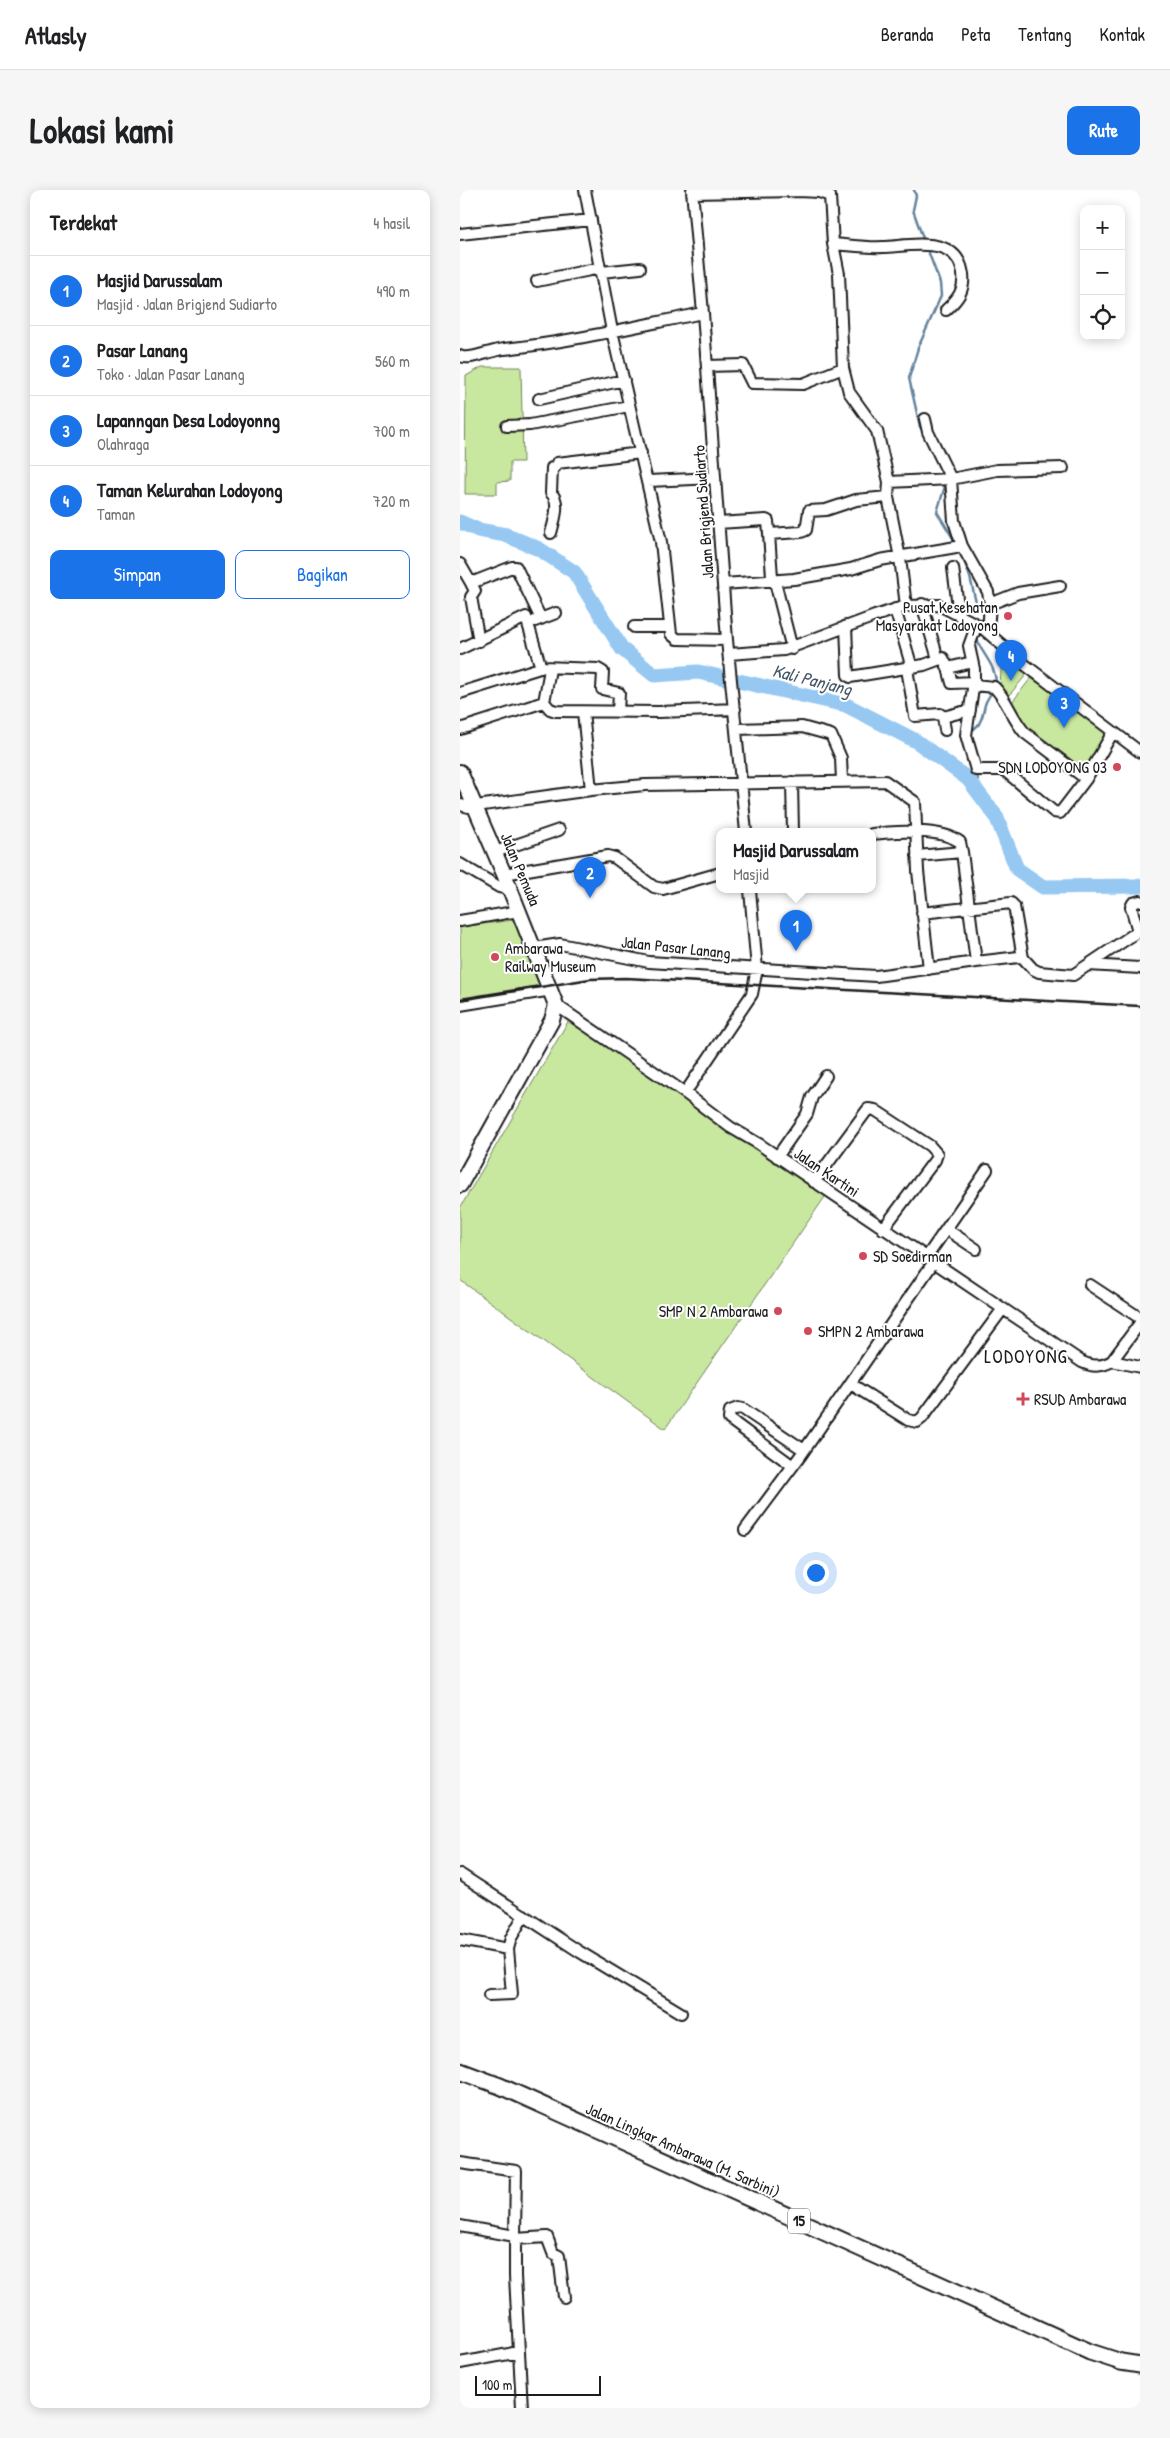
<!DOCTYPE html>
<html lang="id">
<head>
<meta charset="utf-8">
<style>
  :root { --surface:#fff; --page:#f6f6f6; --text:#202124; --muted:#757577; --line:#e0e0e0; --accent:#1a73e8 }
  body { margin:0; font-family:"Patrick Hand",sans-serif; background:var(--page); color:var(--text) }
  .controls { position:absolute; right:15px; top:15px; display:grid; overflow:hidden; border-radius:10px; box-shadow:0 2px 12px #0003 }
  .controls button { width:45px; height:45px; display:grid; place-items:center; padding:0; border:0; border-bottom:1px solid var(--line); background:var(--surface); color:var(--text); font:25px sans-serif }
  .scale { position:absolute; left:15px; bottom:12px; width:126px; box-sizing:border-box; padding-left:5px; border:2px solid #1c1c1c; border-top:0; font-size:14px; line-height:18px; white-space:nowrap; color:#1c1c1c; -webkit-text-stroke:4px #fff; paint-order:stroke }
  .you { position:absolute; left:355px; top:1382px; width:18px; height:18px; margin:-12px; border:4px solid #fff; border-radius:50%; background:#1a73e8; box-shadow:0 0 0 8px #1a73e833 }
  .badge { display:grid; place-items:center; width:32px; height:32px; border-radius:50%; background:var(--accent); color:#fff; font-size:16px; font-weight:700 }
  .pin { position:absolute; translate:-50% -41px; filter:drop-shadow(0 1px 2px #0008) }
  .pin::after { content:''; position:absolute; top:26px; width:18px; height:15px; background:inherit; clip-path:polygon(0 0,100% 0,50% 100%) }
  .popup { position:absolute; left:256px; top:638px; width:160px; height:65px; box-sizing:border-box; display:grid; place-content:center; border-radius:10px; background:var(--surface); filter:drop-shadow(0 1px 4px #0005); font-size:16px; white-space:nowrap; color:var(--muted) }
  .popup b { font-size:19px; color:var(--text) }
  .popup::after { content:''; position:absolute; left:50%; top:100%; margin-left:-10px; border:10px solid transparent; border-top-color:var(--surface) }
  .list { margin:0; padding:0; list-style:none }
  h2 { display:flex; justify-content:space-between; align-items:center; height:65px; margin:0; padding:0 20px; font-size:21px }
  h2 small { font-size:16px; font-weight:400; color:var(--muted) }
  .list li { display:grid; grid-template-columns:32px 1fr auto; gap:15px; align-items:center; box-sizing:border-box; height:70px; padding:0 20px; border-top:1px solid var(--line) }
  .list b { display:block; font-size:19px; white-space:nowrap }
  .list p { margin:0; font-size:16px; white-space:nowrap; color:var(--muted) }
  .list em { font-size:16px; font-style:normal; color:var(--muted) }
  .actions { display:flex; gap:10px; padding:15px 20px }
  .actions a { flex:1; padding:11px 0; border:1px solid var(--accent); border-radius:10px; text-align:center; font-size:18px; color:var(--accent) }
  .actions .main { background:var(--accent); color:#fff }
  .icon { flex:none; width:28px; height:28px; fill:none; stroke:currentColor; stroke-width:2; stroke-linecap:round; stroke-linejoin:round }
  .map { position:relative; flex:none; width:680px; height:2218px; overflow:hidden; border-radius:10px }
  header { display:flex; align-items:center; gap:30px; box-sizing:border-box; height:70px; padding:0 25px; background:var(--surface); border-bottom:1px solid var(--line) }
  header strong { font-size:24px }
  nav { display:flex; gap:28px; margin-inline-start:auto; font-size:18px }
  .intro { display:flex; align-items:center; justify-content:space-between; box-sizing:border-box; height:120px; padding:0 30px }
  h1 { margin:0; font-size:35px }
  .button { padding:12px 22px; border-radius:10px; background:var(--accent); color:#fff; font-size:18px; font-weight:700 }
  main { display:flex; gap:30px; padding:0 30px }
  aside { flex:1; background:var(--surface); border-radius:10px; box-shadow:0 2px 12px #0003 }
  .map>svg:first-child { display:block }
  .green { fill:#c8e79f; stroke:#72825e }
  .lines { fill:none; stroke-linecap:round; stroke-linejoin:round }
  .stream { stroke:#65839c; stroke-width:2.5 }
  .river { stroke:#96c8f2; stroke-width:15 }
  .minor-casing { stroke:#1c1c1c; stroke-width:14 }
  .major-casing { stroke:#1c1c1c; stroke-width:18 }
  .highway-casing { stroke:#1c1c1c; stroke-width:19 }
  .minor { stroke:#fff; stroke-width:10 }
  .major { stroke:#fff; stroke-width:14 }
  .highway { stroke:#fff; stroke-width:15 }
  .rail { stroke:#1c1c1c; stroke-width:2.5 }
  .poi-dot { fill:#d1495b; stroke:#fff; stroke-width:2 }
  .labels { text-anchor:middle; stroke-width:4; stroke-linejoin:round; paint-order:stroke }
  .shield { fill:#fff; stroke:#606060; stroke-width:1 }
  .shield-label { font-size:15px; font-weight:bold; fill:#1c1c1c }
  .street-label { font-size:16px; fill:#1c1c1c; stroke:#fff }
  .poi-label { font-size:16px; fill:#1c1c1c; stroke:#fff; text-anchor:start }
  .water-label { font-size:18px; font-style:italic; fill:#475867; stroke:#fff }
  .quarter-label { font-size:19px; letter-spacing:1px; fill:#1c1c1c; stroke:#fff }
</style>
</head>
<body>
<header>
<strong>Atlasly</strong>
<nav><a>Beranda</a><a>Peta</a><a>Tentang</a><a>Kontak</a></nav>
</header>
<div class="intro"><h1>Lokasi kami</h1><a class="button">Rute</a></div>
<main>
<aside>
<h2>Terdekat<small>4 hasil</small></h2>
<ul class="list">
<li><span class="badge">1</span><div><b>Masjid Darussalam</b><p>Masjid · Jalan Brigjend Sudiarto</p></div><em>490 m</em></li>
<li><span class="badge">2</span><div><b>Pasar Lanang</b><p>Toko · Jalan Pasar Lanang</p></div><em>560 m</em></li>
<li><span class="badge">3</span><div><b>Lapanngan Desa Lodoyonng</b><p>Olahraga</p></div><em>700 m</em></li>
<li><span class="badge">4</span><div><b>Taman Kelurahan Lodoyong</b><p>Taman</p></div><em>720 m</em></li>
</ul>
<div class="actions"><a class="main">Simpan</a><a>Bagikan</a></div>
</aside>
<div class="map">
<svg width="680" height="2218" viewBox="0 0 680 2218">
  <rect width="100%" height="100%" fill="#fff"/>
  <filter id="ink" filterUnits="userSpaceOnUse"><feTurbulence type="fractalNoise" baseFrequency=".02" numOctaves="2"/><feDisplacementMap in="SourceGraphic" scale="10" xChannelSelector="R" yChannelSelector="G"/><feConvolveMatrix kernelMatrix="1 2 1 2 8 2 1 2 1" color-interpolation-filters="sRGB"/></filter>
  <g filter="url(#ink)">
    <!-- green -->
    <path class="green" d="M22 177H61L63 272H50V291L37 292V304H5L6 186Z
      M559 478 567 484 546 509 540 497 541 480Z
      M571 488 647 542 623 584 561 534 549 516Z
      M53 730 85 798 0 812V737Z
      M110 828 367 1004 205 1239 0 1090V1018Z"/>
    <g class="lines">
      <!-- stream -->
      <path class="stream" d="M454 0 456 6 453 20 464 51
        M464 242 460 237 449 188 458 158 481 106 480 93 467 58
        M486 293 477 322 496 353
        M502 365 510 387 517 417 526 425
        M517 446C516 459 537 473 536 495
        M510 543C513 539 516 538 519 534 527 520 520 516 534 500
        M515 599 518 592 517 582"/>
      <!-- river -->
      <path class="river" d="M0 332 18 340 46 345 79 359 114 382 162 459 194 485 238 482 386 515 456 551 508 589 536 626 557 679 583 697 680 696"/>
      <!-- minor casing -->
      <g class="minor-casing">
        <path id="minor" d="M125 0 152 141 201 352 211 444 217 449 267 450
          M232 0 243 123 267 450 286 642
          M232 3 339 1 359 2 370 6 373 54 379 84 383 178 389 202 417 241 429 292 428 307 440 368 446 416
          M0 44 131 30
          M373 54C389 55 406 58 423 57 451 56 497 44 503 84 505 100 498 109 486 120
          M141 82 180 78
          M77 91 140 78
          M0 166C9 171 32 160 44 159 111 152 177 136 243 123
          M247 176 283 175 292 193 343 194 383 178
          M79 209 164 190
          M465 229 468 242 491 289 494 331 502 356 528 402 530 414 528 442
          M47 236 70 235 169 216
          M188 291 255 288
          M429 292 491 289 537 280 603 278
          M258 333 306 330 308 331 309 344 341 342 346 340 349 321 366 320 396 310 428 307
          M91 343C94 332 101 311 91 303L92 278 95 277 97 273 181 263
          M309 344 312 387 315 392 332 459
          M0 374 11 393
          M493 378 499 424
          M263 394 334 389 391 379 420 370 502 356
          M462 414 478 469
          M530 414 558 403 600 396
          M435 419 452 478
          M75 431 96 423
          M517 434 509 456 514 479V492L506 545 516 580H544L594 622 600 623 626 589 653 542
          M386 436 388 485 390 487 464 475 483 468 488 478 512 472
          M174 437H210
          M19 451 11 407 15 401 11 393 52 377H56L81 429
          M0 459 66 427 81 478
          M269 464 324 460 415 426 446 416 479 415 520 436 564 474 680 562
          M488 478 492 493 514 492
          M90 479 84 512 90 519 96 521 199 522 275 519
          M447 479 455 526 480 524 483 527 485 540
          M514 495 534 497C547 509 552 529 565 543L626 589
          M0 503 83 477 138 479 143 482 142 499 159 503 158 522
          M123 522 131 600
          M483 527 510 520
          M0 539 84 512
          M277 539 342 537 371 545 381 568 382 591
          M332 592 333 642
          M0 615 9 617 131 600 185 595 425 591 455 612 458 681 469 779
          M412 644C436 642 479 637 500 652L502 662
          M35 662 99 640
          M0 674 39 697 50 699
          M44 684 148 666 155 668 194 697 203 699 260 683
          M462 723 551 713 554 716 563 768
          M0 731 59 721
          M678 741 671 717 673 713 680 711
          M74 758 100 754 189 772 416 786 516 772 502 662 457 666
          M516 772 559 767 563 768 573 779 579 782 613 785 680 740
          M628 775 680 778
          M0 815 92 800
          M96 815 225 903 270 937 299 954 622 1172C632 1177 642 1177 652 1171L680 1133
          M225 903 292 804 297 779 290 700
          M317 967 347 924 352 907 366 886
          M354 992 408 919 415 920 470 956 477 964 475 970 423 1039
          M486 1039 516 1059
          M466 1068 527 980
          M630 1095 680 1128
          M652 1171 680 1177
          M391 1194 448 1230 457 1232 462 1228 542 1120
          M333 1276 269 1229 270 1221 278 1218 283 1219 344 1260
          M285 1340 341 1265 473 1073
          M0 1684 120 1762 221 1823
          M0 1750 48 1759 51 1748 64 1725
          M29 1805 52 1804 48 1759
          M0 1973 56 1981 55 2046
          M0 2036 55 2046V2086L62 2218
          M55 2049 87 2047 93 2063 99 2066 104 2107
          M0 2173 59 2162"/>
      </g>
      <!-- major casing -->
      <g class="major-casing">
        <path id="major" d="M0 582 44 684 96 815 92 830 0 995"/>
      </g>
      <!-- highway casing -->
      <g class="highway-casing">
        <path id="highway" d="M0 1881 40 1896 630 2162 661 2172 680 2175"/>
      </g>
      <!-- minor -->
      <use href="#minor" class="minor"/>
      <!-- major -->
      <use href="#major" class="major"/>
      <!-- highway -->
      <use href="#highway" class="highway"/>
      <!-- rail -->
      <path class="rail" d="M0 810 130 789 166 788 680 816"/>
    </g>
  </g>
  <!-- markers -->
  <g class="poi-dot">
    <circle cx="548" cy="426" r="5"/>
    <circle cx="657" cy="577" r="5"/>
    <circle cx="35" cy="767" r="5"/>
    <circle cx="403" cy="1066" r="5"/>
    <circle cx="318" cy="1121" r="5"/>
    <circle cx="348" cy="1141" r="5"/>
    <path d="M560.5 1201.5h5v5h5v5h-5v5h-5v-5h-5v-5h5z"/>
  </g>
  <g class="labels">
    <!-- shield labels -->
    <rect class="shield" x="328" y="2018.5" width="22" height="25" rx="4"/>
    <g class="shield-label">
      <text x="339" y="2036">15</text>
    </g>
    <!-- street labels -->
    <g class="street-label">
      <text transform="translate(243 322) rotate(-94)" y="6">Jalan Brigjend Sudiarto</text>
      <text transform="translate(61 679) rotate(67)" y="6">Jalan Pemuda</text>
      <text transform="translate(216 757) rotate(6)" y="6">Jalan Pasar Lanang</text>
      <text transform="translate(367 982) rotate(34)" y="6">Jalan Kartini</text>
      <text transform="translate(223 1960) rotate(24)" y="6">Jalan Lingkar Ambarawa (M. Sarbini)</text>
    </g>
    <!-- poi labels -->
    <g class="poi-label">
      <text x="538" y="423" text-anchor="end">Pusat Kesehatan<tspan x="538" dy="18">Masyarakat Lodoyong</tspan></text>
      <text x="647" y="583" text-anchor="end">SDN LODOYONG 03</text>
      <text x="45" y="764">Ambarawa<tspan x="45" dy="18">Railway Museum</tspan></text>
      <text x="413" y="1072">SD Soedirman</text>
      <text x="308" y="1127" text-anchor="end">SMP N 2 Ambarawa</text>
      <text x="358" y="1147">SMPN 2 Ambarawa</text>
      <text x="574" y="1215">RSUD Ambarawa</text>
    </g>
    <!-- water labels -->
    <g class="water-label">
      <text transform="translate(352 490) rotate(14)" y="6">Kali Panjang</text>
    </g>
    <!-- quarter labels -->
    <g class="quarter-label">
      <text x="566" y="1173">LODOYONG</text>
    </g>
  </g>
</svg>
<div class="controls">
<button>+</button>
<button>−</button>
<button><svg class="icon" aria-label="locate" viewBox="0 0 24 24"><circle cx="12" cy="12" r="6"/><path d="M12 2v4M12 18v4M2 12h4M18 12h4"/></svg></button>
</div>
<div class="scale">100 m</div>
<div class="you"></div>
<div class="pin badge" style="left:336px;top:761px">1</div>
<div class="popup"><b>Masjid Darussalam</b>Masjid</div>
<div class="pin badge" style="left:130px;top:708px">2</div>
<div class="pin badge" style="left:604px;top:538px">3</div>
<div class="pin badge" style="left:551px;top:491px">4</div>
</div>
</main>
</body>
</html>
